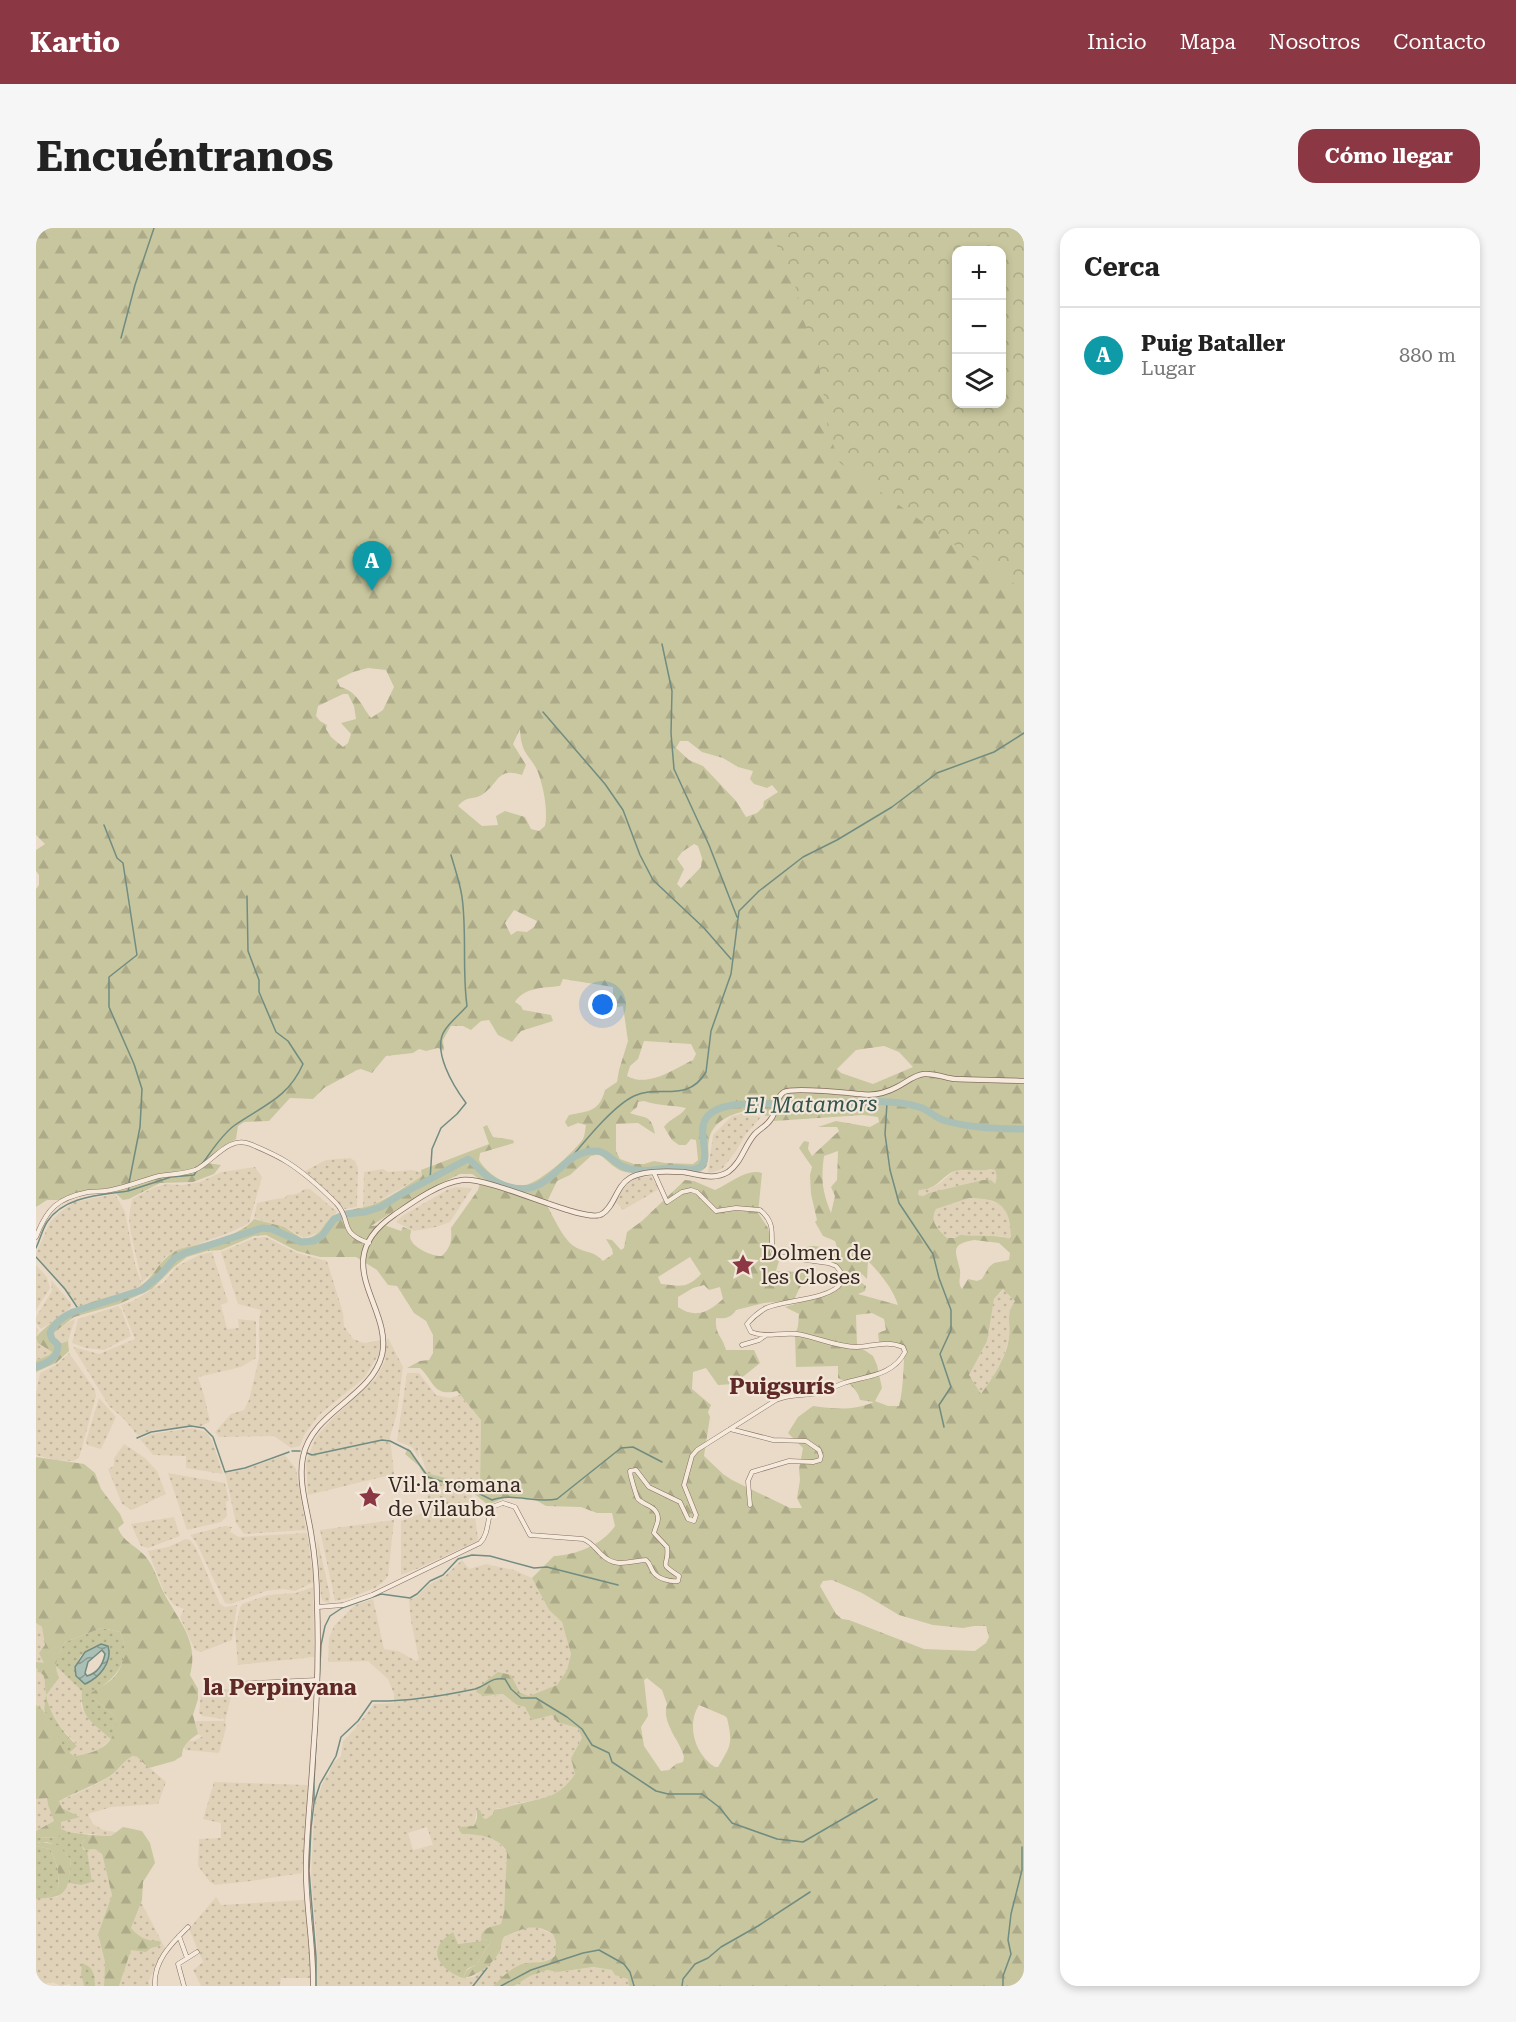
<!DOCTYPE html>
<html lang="es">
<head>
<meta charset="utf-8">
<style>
  :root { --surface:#fff; --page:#f6f6f6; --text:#222; --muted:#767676; --line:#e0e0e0; --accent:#8c3744 }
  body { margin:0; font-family:"Roboto Serif",serif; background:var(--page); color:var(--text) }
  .controls { position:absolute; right:18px; top:18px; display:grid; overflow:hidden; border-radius:12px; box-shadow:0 3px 9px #0003 }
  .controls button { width:54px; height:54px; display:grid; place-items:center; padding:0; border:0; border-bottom:2px solid var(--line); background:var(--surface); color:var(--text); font:30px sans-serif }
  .you { position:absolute; left:567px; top:777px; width:21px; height:21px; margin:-15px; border:4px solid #fff; border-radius:50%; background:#1a73e8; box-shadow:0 0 0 9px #1a73e833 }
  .badge { display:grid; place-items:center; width:39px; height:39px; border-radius:50%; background:var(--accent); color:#fff; font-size:20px; font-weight:700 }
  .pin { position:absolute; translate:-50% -50px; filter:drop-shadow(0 2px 3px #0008) }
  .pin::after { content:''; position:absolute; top:32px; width:21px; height:18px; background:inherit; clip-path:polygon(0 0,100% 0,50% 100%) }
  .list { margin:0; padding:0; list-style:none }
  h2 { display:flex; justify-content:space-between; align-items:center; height:78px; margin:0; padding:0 24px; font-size:26px }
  h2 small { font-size:20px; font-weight:400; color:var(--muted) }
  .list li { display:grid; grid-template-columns:39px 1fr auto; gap:18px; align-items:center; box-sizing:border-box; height:96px; padding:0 24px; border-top:2px solid var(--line) }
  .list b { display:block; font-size:22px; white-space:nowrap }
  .list p { margin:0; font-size:20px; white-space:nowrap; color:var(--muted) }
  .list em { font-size:20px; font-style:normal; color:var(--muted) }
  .icon { flex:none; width:33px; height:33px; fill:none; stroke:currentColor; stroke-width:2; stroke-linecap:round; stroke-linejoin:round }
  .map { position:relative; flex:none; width:988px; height:1758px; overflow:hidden; border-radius:18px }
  header { display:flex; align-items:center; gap:36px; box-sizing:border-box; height:84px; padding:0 30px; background:var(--accent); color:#fff }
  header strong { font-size:28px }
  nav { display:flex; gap:33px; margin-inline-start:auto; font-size:21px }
  .intro { display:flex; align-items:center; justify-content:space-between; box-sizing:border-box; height:144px; padding:0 36px }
  h1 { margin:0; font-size:42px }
  .button { padding:15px 27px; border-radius:18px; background:var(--accent); color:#fff; font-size:21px; font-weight:700 }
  main { display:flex; gap:36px; padding:0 36px }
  aside { flex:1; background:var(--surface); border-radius:18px; box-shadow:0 3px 9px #0003 }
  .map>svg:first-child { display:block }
  .farmland { fill:url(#farmland-dots); fill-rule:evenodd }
  .grass { fill:url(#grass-dots); fill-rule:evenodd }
  .forest { fill:url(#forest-firs); fill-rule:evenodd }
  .park { fill:url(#park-crowns); fill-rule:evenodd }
  .water { fill:url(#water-waves); stroke:#718c81; stroke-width:1.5; fill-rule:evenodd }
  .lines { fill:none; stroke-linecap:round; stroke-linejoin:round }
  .stream { stroke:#718c81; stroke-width:1.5 }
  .river { stroke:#aabfb5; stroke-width:7 }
  .minor-casing { stroke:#846e60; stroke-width:5 }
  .tertiary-casing { stroke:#846e60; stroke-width:6 }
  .minor { stroke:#f5eadc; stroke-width:4 }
  .tertiary { stroke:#f5eadc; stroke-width:4.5 }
  .labels { text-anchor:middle; stroke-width:4.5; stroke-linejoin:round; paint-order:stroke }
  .poi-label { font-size:21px; fill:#362922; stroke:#f2e7d8; text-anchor:start }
  .water-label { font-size:22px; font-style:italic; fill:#33544d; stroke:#f2e7d8 }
  .neighbourhood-label { font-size:22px; font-weight:bold; fill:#5e2926; stroke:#f2e7d8 }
</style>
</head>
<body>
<header>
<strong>Kartio</strong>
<nav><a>Inicio</a><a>Mapa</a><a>Nosotros</a><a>Contacto</a></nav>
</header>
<div class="intro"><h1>Encuéntranos</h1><a class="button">Cómo llegar</a></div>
<main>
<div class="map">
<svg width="988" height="1758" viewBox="0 0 988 1758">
  <defs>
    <pattern id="farmland-dots" width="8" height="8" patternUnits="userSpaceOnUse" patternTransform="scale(1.5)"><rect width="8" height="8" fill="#dfd2b8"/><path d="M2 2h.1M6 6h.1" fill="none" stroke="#c0b49e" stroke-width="1.8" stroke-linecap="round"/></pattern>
    <pattern id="grass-dots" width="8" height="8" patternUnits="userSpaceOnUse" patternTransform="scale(1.5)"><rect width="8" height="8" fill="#c7c69e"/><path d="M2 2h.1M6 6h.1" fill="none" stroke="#acaa88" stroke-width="1.8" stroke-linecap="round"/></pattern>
    <pattern id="forest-firs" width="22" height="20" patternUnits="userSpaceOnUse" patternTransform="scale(1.5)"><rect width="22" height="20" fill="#c7c69e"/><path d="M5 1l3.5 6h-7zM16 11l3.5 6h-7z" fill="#acaa88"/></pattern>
    <pattern id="park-crowns" width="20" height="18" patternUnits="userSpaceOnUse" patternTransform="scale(1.5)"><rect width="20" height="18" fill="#c7c69e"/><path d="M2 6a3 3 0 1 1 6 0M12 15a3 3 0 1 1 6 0" fill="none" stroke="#acaa88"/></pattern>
    <pattern id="water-waves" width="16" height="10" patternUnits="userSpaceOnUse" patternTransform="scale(1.5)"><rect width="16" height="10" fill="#aabfb5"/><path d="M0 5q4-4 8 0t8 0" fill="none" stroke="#8b9b93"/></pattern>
  </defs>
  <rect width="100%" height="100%" fill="#eadbc9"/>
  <!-- farmland -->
  <path class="farmland" d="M710 885 725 889 710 906 700 923 686 941 675 945 672 944 677 907 696 888Z
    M314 930 319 933 322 940 321 979 309 981 271 947 269 943 290 932Z
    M219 939 226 949 213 995 195 1004 130 1028 119 1043 106 1054 95 1006 93 991 96 971 119 959 131 956 146 957 164 954 186 944Z
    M347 941 352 944 376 942 385 944 386 948 338 976 327 980 328 944Z
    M954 941 959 942 961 946V950L959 956 939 954 894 965 885 969 882 966 883 962 893 961 904 955 918 943 926 942 946 943Z
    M615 948 623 961 587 982 580 974 590 956 602 950Z
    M420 959 436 960 414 994 400 999 378 1003 360 994 366 988 411 962Z
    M269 961H274L301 984 282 1005 268 1010 252 1001 218 990 221 975 239 971 249 970 251 967 261 966Z
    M79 966 89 984 99 1036 106 1057 97 1063 43 1079 0 1028V1025L14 994 24 984 38 974Z
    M933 970H948L965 977 972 986 975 995V1012L965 1008 911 1010 899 997 897 987 900 981Z
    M230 1009 261 1025 291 1033 307 1085 308 1098 317 1111 328 1115 345 1112 343 1126 328 1150 283 1187 268 1207 264 1218 255 1220 238 1208 183 1209 179 1204 195 1186 208 1182 213 1172 223 1130V1091L225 1082 202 1076 185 1024 218 1010Z
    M176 1024 192 1074 185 1077 191 1101 203 1100 202 1091 220 1093V1130L205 1139 162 1149 168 1167 174 1194 165 1198 117 1202 102 1208 88 1191 73 1178 37 1119 63 1126 99 1111 85 1077 97 1073 128 1054 140 1039 163 1027Z
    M0 1037 11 1049 14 1060 0 1082Z
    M15 1052 35 1075V1079L23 1090 5 1101 0 1095V1089L16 1063Z
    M968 1061 979 1073 973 1088V1110L966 1134 945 1166 933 1148 937 1137 947 1121 958 1071Z
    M82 1078 85 1081 95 1108 68 1122 50 1120 36 1115 42 1091Z
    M39 1091 32 1113 23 1116 17 1111V1105L24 1098Z
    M0 1099 3 1102 0 1109 16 1124 13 1127 0 1133Z
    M352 1110 367 1139 361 1185 354 1209 358 1246 272 1267 270 1234 280 1209 296 1191 340 1150 349 1133 350 1112Z
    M33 1125 59 1162 60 1168 43 1230 37 1233 19 1232 0 1227V1165L4 1145 20 1137Z
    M371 1145H383L400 1167 414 1170 424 1167 445 1192 444 1259 391 1245 382 1218 383 1230 376 1219 361 1213Z
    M63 1170 80 1189 65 1221 51 1217 50 1213Z
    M156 1200 170 1204 176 1212 187 1246 150 1240V1228L117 1227 104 1211 115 1206Z
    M88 1216 109 1230 121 1243 130 1266 96 1282 86 1276 72 1241 78 1238V1230Z
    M249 1227 260 1241 270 1302 208 1306 200 1295 189 1245 206 1242Z
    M132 1245 189 1255 193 1272 190 1274 191 1288 185 1294 151 1302Z
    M395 1252 410 1258 435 1263 442 1310 441 1313 383 1340 365 1347V1293L391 1283 392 1255Z
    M138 1289 144 1308 112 1320 105 1318 95 1296Z
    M358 1292 352 1348 347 1354 339 1360 316 1369 299 1373 284 1302Z
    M189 1298 196 1299 194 1304 203 1309 271 1305 278 1354 259 1363 247 1361 230 1363 195 1376 189 1375 160 1314 154 1307Z
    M281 1309 294 1367 293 1375 287 1373 285 1369Z
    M150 1311 154 1312 160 1320 184 1376 189 1379 201 1377 196 1412 165 1424 159 1422 144 1389 148 1381 138 1377 128 1364 112 1323 132 1319Z
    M426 1332 433 1341 450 1336 478 1342 496 1350 513 1382 526 1394 535 1426 531 1442 521 1457 493 1468 484 1466 480 1458 456 1468 467 1466 481 1477 516 1487 522 1494 542 1500 546 1510 535 1530 539 1546 527 1561 511 1571 481 1575 470 1580H461L457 1586 450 1591 447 1590 441 1582 438 1598 432 1599 426 1606 449 1607 459 1611 471 1623 468 1684 465 1697 445 1713 422 1716 417 1705 427 1750 438 1749 458 1732 465 1722 467 1710 489 1700 499 1699 517 1706 520 1714 519 1728 505 1735H490L481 1738 457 1758H280L281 1717 275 1648 279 1569 282 1568 289 1550 293 1546 296 1536 305 1528 307 1513 318 1502 338 1476 358 1475V1466L352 1451 332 1433 292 1434 293 1410 298 1398 319 1377 337 1371 348 1421 362 1423 380 1433 383 1431 375 1393 373 1372 380 1369 392 1357 409 1348ZM391 1599 397 1617 377 1622 372 1605Z
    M277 1359 278 1429 202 1437 199 1403 204 1380 206 1376 232 1367 260 1365Z
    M0 1395 6 1399 9 1417V1436L0 1434Z
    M20 1438 47 1463 45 1477 48 1484 75 1511 64 1521 52 1526 38 1528 33 1525 41 1517 21 1495 13 1481 11 1469 8 1482 0 1477V1440L8 1448 10 1465 21 1446Z
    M197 1461 189 1493 190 1500 183 1525 149 1522 146 1512 158 1513 167 1508 155 1504 160 1493H188V1491L167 1488 163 1485 165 1465 169 1463Z
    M99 1527 130 1554 122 1576 75 1579 52 1586 57 1596 67 1602 80 1604 75 1608 32 1604 26 1601 25 1594 43 1589 26 1580 23 1573 55 1559 76 1547 94 1529Z
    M178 1554 272 1557 266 1645 215 1653 179 1657 174 1654 162 1638 163 1611 185 1610V1595L167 1591Z
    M5 1569H11L12 1577 18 1593 0 1603V1571Z
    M59 1621 66 1626 76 1667 62 1706 69 1734 68 1758H59V1753L46 1735 45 1746 48 1758H35L34 1756 25 1758 16 1754 0 1758V1671L21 1669 31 1658 32 1655 44 1657 56 1654 51 1622Z
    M180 1669 185 1677 268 1672 276 1728 275 1750H245L244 1758H165L157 1742 167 1734 153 1701Z
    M105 1674 129 1720 112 1754 114 1758H83L95 1721 123 1718V1713H114L104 1709 95 1700Z
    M557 1739 576 1742 592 1751 593 1758H478L494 1748 511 1742 522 1744Z"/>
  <!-- grass -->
  <path class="grass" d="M66 1400 84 1404C97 1430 80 1452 57 1463V1470L80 1489C81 1498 82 1505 75 1511 56 1494 44 1490 46 1463L20 1438 21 1429 29 1414ZM72 1419C75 1440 64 1444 49 1456L39 1439 45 1427Z
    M10 1467C14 1488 26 1503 41 1518L33 1525 29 1523 8 1482Z
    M26 1601 32 1604 54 1607 45 1616 48 1622H51L56 1654 45 1657 32 1655 35 1632C25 1620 16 1611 0 1615V1609L22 1610Z
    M0 1618 14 1621C21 1635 24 1645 22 1661L11 1670 0 1671Z
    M417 1704 422 1716 445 1713V1710L454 1714 441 1736 431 1741 427 1750C402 1741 389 1721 417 1704Z
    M46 1735C57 1739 59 1746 59 1758H48L45 1746Z"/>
  <!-- forest -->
  <path class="forest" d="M0 0H988V1758H593L592 1751 579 1747 576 1742 557 1739 522 1744 511 1742 494 1748 478 1758H457C465 1750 478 1737 490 1735 501 1734 509 1736 519 1728L520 1714 517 1706C502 1697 492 1698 477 1705 475 1706 470 1708 468 1709 465 1713 466 1719 464 1723 457 1736 442 1748 427 1750L431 1742 441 1736 454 1714 445 1710C446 1699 456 1699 465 1696L468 1684 471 1623C459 1607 445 1607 426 1606L423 1602V1599L438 1598 441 1590V1582H444L447 1590 450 1591 457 1586 458 1582C463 1580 468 1581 472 1579 502 1569 519 1575 539 1546L535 1530 546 1510 542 1500 521 1494 516 1487 496 1492 489 1479 481 1477 467 1466 448 1468 440 1464 450 1453 462 1444 475 1447 484 1465 493 1468 521 1457 531 1442 535 1426 526 1394 513 1382 496 1350 518 1328C540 1327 566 1317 579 1298L576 1285H561L545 1279 510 1278 498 1271 479 1269H470L452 1277 435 1263 410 1258 390 1250 383 1238 369 1226 372 1220 391 1245 444 1259 445 1192 421 1163C397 1169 398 1153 384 1140H371L384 1133 393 1132 397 1125V1107L390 1093 378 1085 361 1058 352 1057 341 1042 320 1029H284L261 1023 230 1007 218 1008 185 1022 171 1023 151 1029 138 1039 116 1061 83 1076 38 1089 17 1105V1111L23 1116 32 1113 33 1123 20 1135 0 1144V1133L13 1127 16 1124 2 1115 0 1109C22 1086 42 1078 72 1069 81 1067 91 1066 99 1062 116 1053 122 1033 138 1024 144 1020 153 1019 160 1017 179 1013 206 1006 218 991L248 999 267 1011C290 1007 284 995 300 987 310 981 325 981 336 977 353 970 370 958 386 948L385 942 453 916 447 899 451 897 457 909 477 912 478 915 444 925 443 932C451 946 472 960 489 957 505 954 538 924 547 911 549 907 549 902 550 897L542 895 532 899 529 894 533 887C553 883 563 884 569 862L581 854 583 842 592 813 587 778 574 781 569 778 577 770V759L527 751 524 758C507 760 489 759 479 774L485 778 487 782 515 787 517 793 485 803 476 814 462 807 453 792 445 793 435 802 427 798H415L407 812 408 823 402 820 390 823 383 821 377 825 350 828 336 845 325 841 321 842 288 860 277 871 254 870 233 893 208 894 202 898 200 911 183 921 171 935 185 937 178 946 157 954 124 955 93 971 87 972 74 960 46 963 22 972H11L0 979V661L3 657V647L0 643V622L9 616 0 607ZM920 22H966V176H920ZM332 440 350 442 358 459 347 482 335 490C325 477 321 463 304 459L301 452 317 444ZM307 466H312L318 478 320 491 305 495 315 506 312 515 307 519 295 509 290 501 291 497 284 493 280 488 282 478ZM484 501C485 529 496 527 503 547 508 562 512 583 509 598L503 603 495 601 489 589 469 583 460 588 462 597 446 598 422 578C433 566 437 573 447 566 464 554 461 539 486 547L490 537 477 516ZM644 513H652L666 524 687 530 702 539 717 543 714 551 718 556 731 560 736 557 742 564 728 573 727 579 721 585 710 589 700 573 667 538 653 532 640 520ZM658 616 662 618 666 630 665 639 645 660 641 656 648 641 641 631 646 624ZM478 682 501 693 498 699 491 704 481 703 475 707 469 695ZM608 813 655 816 660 826 657 832C638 841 612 860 591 848L594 838 602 831ZM848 818 863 824 877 839 837 856 805 845 801 841 820 822ZM608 873C621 878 637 877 650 880 644 889 634 890 628 899L636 912 643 917H650L655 911 660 912 662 932 657 936 629 935 618 933 608 936H598L584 931 580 923V896L602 895 619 906C615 886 610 891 594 885L601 879 602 874ZM709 883 732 888 738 884V893L827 887 842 889 843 894 834 899 800 893 782 899H801L803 903 776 928 772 921 773 914 768 913 763 920 776 939 774 947 775 966 781 992 779 994 787 1008 799 1013 802 1022C793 1024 787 1018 778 1018 771 1017 762 1024 755 1026L754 1028C775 1031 813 1028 804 1059L797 1064 749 1079 763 1086 762 1098 759 1108 760 1139 802 1138V1150C813 1155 821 1160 824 1172L838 1174C817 1183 799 1181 777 1178L762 1189 752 1205 767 1220 763 1241 764 1252 761 1270 766 1280H754L696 1252 687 1246 668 1228 674 1189 672 1184 675 1177 656 1161 657 1144 670 1140 682 1157 698 1156 724 1135 718 1122H690C686 1107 679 1108 680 1090 689 1091 695 1090 700 1082L728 1075 758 1072 764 1059 776 1051 766 1044 740 1043 743 1033 738 1031 734 1024 735 1011 732 1000 722 985 726 945C711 940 693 956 679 962L658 953 649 952 606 993 591 1004 588 1020 585 1022 576 1012 570 1011 576 1021 577 1026 567 1033C556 1022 553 1026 541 1020 527 1013 518 989 510 976L521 953 534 947 555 928 564 926C587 949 589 945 619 943 633 943 647 944 661 945 678 940 670 924 673 912 676 894 693 887 709 883ZM802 923 801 952 795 959 799 968 795 985C786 963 785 951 788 928ZM954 941 959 942C961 948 961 950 959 956L955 952H947L893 965 885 969 882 966 883 962C899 962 904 951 916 944 927 939 942 945 954 941ZM424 946H436L445 952 442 962 415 1000C416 1013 415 1019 406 1028 398 1029 379 1021 375 1012 373 1009 375 1006 375 1002L367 999 365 1003 348 997 335 998 387 964ZM933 970C965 970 975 979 975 1011 959 1006 941 1009 924 1007L919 1010H911C902 1001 893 994 900 981ZM938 1012 963 1015 974 1025 973 1032 958 1035 953 1039 946 1051 941 1053 932 1051 926 1061C921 1054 925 1050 924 1042 920 1024 913 1016 938 1012ZM654 1029 665 1046C651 1061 644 1058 625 1056L622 1049ZM832 1033C844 1045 857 1061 862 1077L822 1066 829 1063 830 1058 823 1053 826 1046 831 1051ZM668 1057 673 1062 684 1059 687 1071C673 1084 659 1091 642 1079V1069L657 1060ZM967 1061 979 1073C969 1088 975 1095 973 1110 970 1131 957 1149 945 1166L933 1147 951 1113 958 1071ZM836 1085 848 1091 850 1102 842 1105 843 1114H858L869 1119C867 1139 868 1158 863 1178H852L839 1173 846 1160 841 1137 837 1128 821 1117 820 1087ZM796 1352 826 1365 863 1387 897 1397 927 1400 938 1398H950L953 1409 950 1415 939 1423 888 1421 813 1392 806 1391 800 1386 784 1358 787 1353ZM611 1450 626 1462 631 1476C625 1495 644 1512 648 1529L647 1534 640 1536 633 1542 625 1543 608 1518 605 1499 612 1488 608 1452ZM663 1477 689 1488 691 1490C697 1516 695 1517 682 1539H679C659 1527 650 1497 663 1477Z
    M0 1229 48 1236 59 1245 65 1261 84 1286 88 1295 82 1300C87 1314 101 1318 110 1329 119 1340 122 1354 129 1367 144 1395 163 1413 154 1447L162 1461V1471L157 1487 162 1506C153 1512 146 1517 146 1528L138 1533 113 1540 99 1527C89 1530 83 1542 74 1548 57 1558 40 1564 23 1573L26 1580 44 1589 25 1594 26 1605 22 1610 0 1609V1603L18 1593 12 1577 11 1570 0 1571V1477C19 1487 19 1516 38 1528 62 1525 82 1516 80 1489L57 1470 55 1465C61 1460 69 1457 75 1452 88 1441 92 1419 84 1404L66 1400 29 1414C22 1427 17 1436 23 1450L10 1467 8 1448 0 1440V1434L8 1435 3 1425 9 1417 6 1399 0 1395Z
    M87 1599 106 1603 114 1615 119 1635 107 1654 106 1672 95 1700C104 1710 110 1713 123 1713L125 1715 123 1718 115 1720 110 1724 95 1722 83 1758H68L69 1734 62 1706 76 1667 66 1626 59 1621 49 1622 45 1616 54 1607 75 1608Z
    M6 1614 22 1617 35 1632C32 1652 36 1668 11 1670L22 1661C24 1645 21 1635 14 1621L0 1618V1615Z"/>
  <!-- park -->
  <path class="park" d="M731 0H988V362L923 320 804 235 792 203 789 175 783 138 775 118 756 45ZM920 22H966V176H920Z"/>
  <!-- water -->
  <path class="water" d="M65 1416 72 1418C77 1434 63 1450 49 1456L40 1448 39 1439 49 1424ZM66 1422 69 1426C67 1436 62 1445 51 1448L49 1445 52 1434Z"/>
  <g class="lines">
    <!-- stream -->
    <path class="stream" d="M85 110 99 57 118 0
      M626 416 636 463 635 505 638 541 673 617 701 689
      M507 484 569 556 587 582 604 627 617 652 668 700 695 731
      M68 597 81 630 87 635 101 727 73 749V779L98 836 106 861 104 899 93 955
      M851 875 849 906 854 942 863 975 897 1026 903 1050 915 1082V1102L904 1126 915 1159 903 1177 908 1199
      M534 931C549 913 577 878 598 868 623 856 651 876 670 844L675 803 695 746 703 683 723 663 767 629 801 612 856 579 901 545 958 524 988 505
      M166 936C175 924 186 906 199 897 228 877 252 870 267 836L252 813 240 804 223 764V752L212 723 211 668
      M394 952 396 921 405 900 421 886 430 875C418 859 395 822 409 802 415 793 424 786 431 778 426 742 431 705 426 669 424 655 419 641 415 627
      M92 963 135 949 158 947 161 942
      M0 1020C4 1012 6 1002 11 994 28 968 65 967 92 963L93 959
      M0 1029 29 1061 43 1082
      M101 1210 115 1204 155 1198 168 1200 177 1209 189 1244 209 1240 253 1224
      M256 1223H264
      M271 1225 276 1227 346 1212 354 1213 374 1223 392 1249 442 1265 456 1272C477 1264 499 1276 521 1271L585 1220 597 1219 626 1234
      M278 1574V1554L285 1417 289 1398 294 1388 306 1380 345 1366 374 1370 381 1366 394 1353 407 1347 422 1331 436 1327 454 1328 498 1340 511 1339 582 1357
      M280 1758V1729L273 1643 275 1600 278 1575 284 1556 300 1528 305 1509 322 1493 336 1473C369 1474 406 1468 439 1461 452 1457 454 1449 469 1451L475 1461 485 1470H500L531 1489 546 1501 556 1517 573 1525 576 1534 620 1563 632 1566H666L683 1579 696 1595 741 1611 767 1614 841 1571
      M437 1758 451 1740
      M465 1758 495 1742 547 1725 563 1722 588 1736 594 1744 598 1758
      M646 1758 647 1751 659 1736 672 1730 685 1719 722 1698 774 1664
      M967 1758V1748L975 1726 972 1712 975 1686 986 1642V1619"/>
    <!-- river -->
    <path class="river" d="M0 1139C11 1135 22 1131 22 1117L16 1111 14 1105C19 1094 27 1089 37 1084L106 1062 123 1048 139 1030 149 1025 226 1000 236 1001 265 1014 278 1013 286 1008 298 991 310 986 329 984 345 979 362 968 432 931C442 938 449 949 460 954 516 981 520 920 561 923 572 924 578 935 588 939 592 940 597 942 601 942 614 944 628 939 642 940 648 941 658 944 664 939 681 924 643 886 697 877 721 874 742 877 765 877 804 877 845 868 883 879 892 881 898 889 907 892 931 900 963 901 988 901"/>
    <!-- minor casing -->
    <g class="minor-casing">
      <path id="minor" d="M0 1009C11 980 22 970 52 964 60 963 67 964 75 962 91 959 107 952 123 948 136 946 147 946 159 942 177 934 192 907 214 916 226 921 240 927 251 934 267 944 287 962 300 975 317 993 301 1004 333 1015
        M706 1117 723 1112 730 1107
        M694 1201 737 1212 770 1213 783 1222 785 1228 784 1232 777 1234 753 1233 716 1244 712 1253 714 1277
        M282 1379 307 1377 336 1367 444 1315C453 1306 451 1291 456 1279L467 1275 479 1279 494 1307 547 1311C555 1314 559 1320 565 1326 580 1341 593 1333 610 1332 615 1336 614 1340 618 1345 623 1351 635 1354 642 1353L643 1348C620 1333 634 1340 631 1319L618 1305C619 1300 622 1295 622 1291 622 1278 609 1278 602 1271 600 1267 594 1247 594 1243L600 1242 613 1259 644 1274 652 1291 658 1293 660 1287 648 1257 656 1228 661 1222 740 1172C753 1166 768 1168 782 1165 791 1163 799 1158 808 1155 830 1148 857 1148 869 1124L867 1119C851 1112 838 1118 821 1119 800 1119 781 1109 761 1106 746 1104 729 1110 715 1104L711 1096C716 1090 723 1084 730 1080 747 1072 794 1072 805 1055L804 1043 800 1038 792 1035 741 1028C729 1014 745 999 724 982L700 980 680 983 661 964 655 962 646 964 631 974 618 945
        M200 1456 281 1452
        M143 1708 151 1730
        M119 1758C117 1733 136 1715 152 1699
        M148 1758 142 1736 161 1724"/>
    </g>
    <!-- tertiary casing -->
    <g class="tertiary-casing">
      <path id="tertiary" d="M277 1758C278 1716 269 1676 270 1635 271 1599 275 1564 277 1528 281 1477 283 1425 281 1374 281 1351 279 1328 275 1305 271 1280 262 1253 267 1229 276 1183 335 1170 346 1127 357 1078 290 1034 358 987 377 974 403 955 426 952 458 949 549 997 566 986 579 978 580 958 594 950 607 942 631 943 647 944 662 946 677 953 692 944 705 935 708 919 718 907 723 901 731 898 735 891 741 884 739 869 748 864 757 859 812 865 824 866 837 868 850 865 861 859 871 854 878 847 888 846 899 845 909 850 919 851 942 852 965 852 988 853"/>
    </g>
    <!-- minor -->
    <use href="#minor" class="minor"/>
    <!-- tertiary -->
    <use href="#tertiary" class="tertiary"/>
  </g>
  <!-- icons -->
  <defs>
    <g id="sight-bare" transform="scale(1.8)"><path d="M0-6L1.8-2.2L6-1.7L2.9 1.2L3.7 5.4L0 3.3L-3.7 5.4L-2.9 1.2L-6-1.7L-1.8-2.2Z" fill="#8c3744" stroke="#f2e7d8" stroke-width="2.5" paint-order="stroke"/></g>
  </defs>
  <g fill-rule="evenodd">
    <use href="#sight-bare" x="707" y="1037"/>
    <use href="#sight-bare" x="334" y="1269"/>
  </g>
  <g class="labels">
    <!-- poi labels -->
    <g class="poi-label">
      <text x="725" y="1032">Dolmen de<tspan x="725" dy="24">les Closes</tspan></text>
      <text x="352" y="1264">Vil·la romana<tspan x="352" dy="24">de Vilauba</tspan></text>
    </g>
    <!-- water labels -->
    <g class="water-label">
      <text transform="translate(775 876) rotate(-1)" y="8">El Matamors</text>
    </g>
    <!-- neighbourhood labels -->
    <g class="neighbourhood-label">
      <text x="746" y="1166">Puigsurís</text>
      <text x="244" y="1467">la Perpinyana</text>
    </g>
  </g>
</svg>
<div class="controls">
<button>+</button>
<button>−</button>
<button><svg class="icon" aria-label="layers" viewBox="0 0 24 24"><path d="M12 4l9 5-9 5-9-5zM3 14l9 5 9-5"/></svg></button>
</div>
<div class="you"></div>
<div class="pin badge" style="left:336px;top:363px;background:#0f9aa8">A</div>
</div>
<aside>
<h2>Cerca<small></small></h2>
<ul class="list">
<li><span class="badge" style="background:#0f9aa8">A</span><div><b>Puig Bataller</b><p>Lugar</p></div><em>880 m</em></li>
</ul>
</aside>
</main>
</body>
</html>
